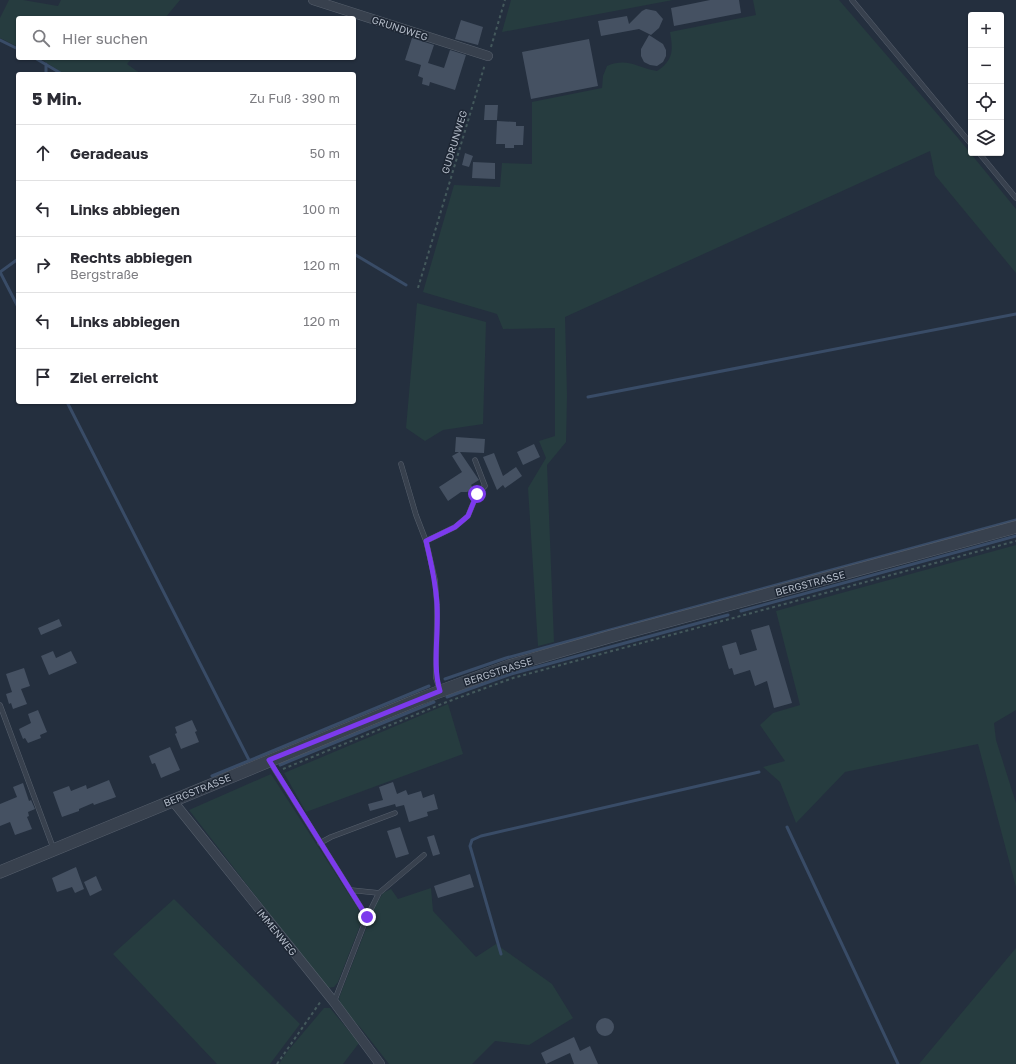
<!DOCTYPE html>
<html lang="de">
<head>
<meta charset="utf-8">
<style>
  :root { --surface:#fff; --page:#f2f2f3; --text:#2b2b33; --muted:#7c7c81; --line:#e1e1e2 }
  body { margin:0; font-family:"Golos Text",sans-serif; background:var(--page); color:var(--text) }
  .controls { position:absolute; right:12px; top:12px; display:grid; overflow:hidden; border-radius:4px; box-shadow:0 1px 3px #0004 }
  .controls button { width:36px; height:36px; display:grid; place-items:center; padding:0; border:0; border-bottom:1px solid var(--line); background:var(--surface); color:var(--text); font:20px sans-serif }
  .stop { position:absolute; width:12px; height:12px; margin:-9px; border:3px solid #7c3aed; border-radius:50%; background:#fff }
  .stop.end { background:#7c3aed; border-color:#fff; box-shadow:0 1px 4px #0008 }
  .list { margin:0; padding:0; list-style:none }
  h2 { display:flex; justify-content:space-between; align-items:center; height:52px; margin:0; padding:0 16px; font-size:17px }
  h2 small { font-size:13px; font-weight:400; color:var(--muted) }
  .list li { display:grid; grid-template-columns:26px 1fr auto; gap:12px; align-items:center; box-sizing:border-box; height:56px; padding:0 16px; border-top:1px solid var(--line) }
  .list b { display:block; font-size:15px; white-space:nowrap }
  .list p { margin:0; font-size:13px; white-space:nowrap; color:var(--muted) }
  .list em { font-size:13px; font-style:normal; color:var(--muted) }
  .icon { flex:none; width:22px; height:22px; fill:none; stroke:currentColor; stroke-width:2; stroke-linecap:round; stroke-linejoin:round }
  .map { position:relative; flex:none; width:1016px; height:1064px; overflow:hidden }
  .search { position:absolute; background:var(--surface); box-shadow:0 1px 3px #0004; left:16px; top:16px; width:340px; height:44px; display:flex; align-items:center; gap:10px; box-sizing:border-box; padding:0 14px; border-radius:4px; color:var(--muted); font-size:15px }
  .panel { position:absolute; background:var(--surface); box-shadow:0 1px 3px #0004; left:16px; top:72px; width:340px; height:332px; border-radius:4px }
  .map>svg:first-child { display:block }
  .green { fill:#263c3f }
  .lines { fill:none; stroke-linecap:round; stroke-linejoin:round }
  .stream { stroke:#394c67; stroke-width:3 }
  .building { fill:#455162 }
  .service-casing { stroke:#565f6c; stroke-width:5.5 }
  .minor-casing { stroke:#565f6c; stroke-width:10 }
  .tertiary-casing { stroke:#565f6c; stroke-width:13 }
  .path { stroke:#44595c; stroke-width:2; stroke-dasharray:3 3; stroke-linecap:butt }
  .service { stroke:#38414e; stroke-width:4.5 }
  .minor { stroke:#38414e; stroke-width:9 }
  .tertiary { stroke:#38414e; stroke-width:12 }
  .route { stroke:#7c3aed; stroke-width:5 }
  .labels { text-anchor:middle; stroke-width:3; stroke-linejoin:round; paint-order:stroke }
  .street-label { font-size:10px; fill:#b4bcc9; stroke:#1d2633 }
</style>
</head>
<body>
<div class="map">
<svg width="1016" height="1064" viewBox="0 0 1016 1064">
  <rect width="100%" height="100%" fill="#242f3e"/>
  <!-- green -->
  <path class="green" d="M9 0H23L58 6 61 0H180L165 18H18V47L0 38V18Z
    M511 0H673L502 32Z
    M753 0H839L958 138 1016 209V273L935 175 930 151 565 317 567 396 566 442 547 465 554 642 538 646 528 488 546 458 539 441 555 436V328L503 329 497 314 423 292 454 185 500 187 502 163 532 164V102L602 88 603 76 607 66C628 57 637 68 657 71 674 60 673 50 670 32L756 15Z
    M39 58H132L127 64 141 74H64Z
    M417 303 486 322 483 424 443 430 425 441 406 428Z
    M1016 545V710L994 723 996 740 1016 803V887L978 744 845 772 796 823 780 782 763 767 785 761 760 725 773 713 800 705 776 611Z
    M448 704 463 754 306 812 284 773Z
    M271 774 357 907 360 915 361 923 338 982 334 987 327 988 189 810Z
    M431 888 433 911 476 957 496 944 552 984 573 1018 529 1045 495 1041 472 1064H389L360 1027 342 1009 339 998 375 906 383 893 391 889 398 899Z
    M174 899 300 1024 270 1064H217L113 954Z
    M1016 948V1064H919Z
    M324 1008H330L359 1043 343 1064H279L287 1052Z"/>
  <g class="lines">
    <!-- stream -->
    <path class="stream" d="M0 40 18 49
      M35 58 62 74
      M46 64V74
      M354 254 406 285
      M18 259 0 272 18 307
      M588 397 1016 314
      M67 402 249 760
      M741 611 1016 536
      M445 679 506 658 1016 520
      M447 697 511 674 728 615
      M280 765 434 702
      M212 776 429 686
      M787 827 898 1064
      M501 954 470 846 472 840 481 836 759 772"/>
  </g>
  <!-- building -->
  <path class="building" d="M710 0H739L741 13 674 26 671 8Z
    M646 9 656 11 663 19 659 28 651 35 639 29 601 36 598 21 627 16 629 24 642 11Z
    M461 20 483 27 478 45 455 39Z
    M649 35 663 44 666 50V56L663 62 657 66 650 65 644 62 641 56V49Z
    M412 38 434 45 428 63 444 68 450 50 466 55 455 90 430 82 429 86 422 84 423 78 418 76 421 65 405 60Z
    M589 39 598 86 531 99 522 52Z
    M485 105H498L497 120H484Z
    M497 121 516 122V126H524L523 145H514V148H505V144H496Z
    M465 153 473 156 469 167 462 165Z
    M473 162 495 163V179L472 178Z
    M456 437 485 439 484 453 460 452 479 480 471 485 473 488 467 492H461L448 501 439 487 462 472 452 456 459 452H455Z
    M534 444 540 457 523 465 517 452Z
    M494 453 503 476 516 467 522 476 505 488 503 485 497 490 483 457Z
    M59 619 62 626 41 635 38 628Z
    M769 625 792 703 774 708 767 681 755 686 750 670 734 675 732 668 729 669 722 646 736 642 740 655 757 650 751 630Z
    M53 651 56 658 71 651 77 663 49 675 41 656Z
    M24 668 30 686 21 689 27 704 13 709 11 703 9 704 6 694 12 692 6 674Z
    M38 710 47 732 40 735 41 738 28 743 25 738 23 739 19 729 31 723 28 714Z
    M192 720 197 731 195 732 199 742 181 749 175 734 177 733 175 727Z
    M170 747 180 770 161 778 155 763 152 764 149 756Z
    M109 780 116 797 94 805 93 803 79 809V811L62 817 53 792 69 786 71 791 86 785 87 789Z
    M393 782 397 794 406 790 408 795 421 791 423 798 434 794 438 809 427 812 428 816 409 822 404 805 396 807 395 804 370 811 368 804 383 800 379 787Z
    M23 783 29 801 31 800 35 809 28 812 29 816 27 817 32 829 15 835 10 822 0 826V804L17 797 13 787Z
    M400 827 409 854 396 858 387 831Z
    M434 835 440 854 433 856 427 837Z
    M76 867 84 889 75 893 72 887 57 892 52 878Z
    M470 874 474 887 438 898 434 886Z
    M96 876 102 890 90 896 84 882Z
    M596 1027a9 9 0 1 1 18 0a9 9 0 1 1-18 0Z
    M574 1037 580 1051 590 1046 598 1064H574L570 1053 546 1064 541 1053Z"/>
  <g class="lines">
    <!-- service casing -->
    <g class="service-casing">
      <path id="service" d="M852 0 971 144
        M979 153 1016 198
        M401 464 416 515 426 541 435 580 437 605 436 678 440 691
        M426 541 455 527 468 516 477 494 485 486 475 460
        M0 705 54 850
        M270 762 367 917
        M320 843 331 837 395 813
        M350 890 379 893
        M334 1002 367 917 379 893 424 855"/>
    </g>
    <!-- minor casing -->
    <g class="minor-casing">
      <path id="minor" d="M313 0 488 56
        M172 800 334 1002 380 1064"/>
    </g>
    <!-- tertiary casing -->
    <g class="tertiary-casing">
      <path id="tertiary" d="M0 872 422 698 509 666 609 637 1016 527"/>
    </g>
    <!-- path -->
    <path class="path" d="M491 47 505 0
      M418 288 485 64
      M283 769 444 703 513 678 1016 541
      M277 1064 321 1001"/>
    <!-- service -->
    <use href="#service" class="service"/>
    <!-- minor -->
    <use href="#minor" class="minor"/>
    <!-- tertiary -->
    <use href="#tertiary" class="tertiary"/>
  </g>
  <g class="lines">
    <!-- route -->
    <path class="route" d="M367 917 269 760 440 691C432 665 439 633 437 605 436 583 431 562 426 541L455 527 468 516 477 494"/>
  </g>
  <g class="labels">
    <!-- street labels -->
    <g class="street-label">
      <text transform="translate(400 28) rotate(18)" y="4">GRUNDWEG</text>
      <text transform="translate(454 142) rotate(-73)" y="4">GUDRUNWEG</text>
      <text transform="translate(810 583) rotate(-15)" y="4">BERGSTRASSE</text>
      <text transform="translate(498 671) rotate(-18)" y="4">BERGSTRASSE</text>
      <text transform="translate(197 790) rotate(-22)" y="4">BERGSTRASSE</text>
      <text transform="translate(277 932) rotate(51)" y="4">IMMENWEG</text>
    </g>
  </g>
</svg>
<div class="controls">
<button>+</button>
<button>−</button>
<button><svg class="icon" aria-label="locate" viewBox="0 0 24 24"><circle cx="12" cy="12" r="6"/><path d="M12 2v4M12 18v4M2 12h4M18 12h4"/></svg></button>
<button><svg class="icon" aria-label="layers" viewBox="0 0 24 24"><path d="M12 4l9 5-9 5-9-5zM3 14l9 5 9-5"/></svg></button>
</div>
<div class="stop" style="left:477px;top:494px"></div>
<div class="stop end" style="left:367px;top:917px"></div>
<div class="search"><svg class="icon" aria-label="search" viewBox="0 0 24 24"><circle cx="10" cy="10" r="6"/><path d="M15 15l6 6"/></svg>Hier suchen</div>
<section class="panel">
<h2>5 Min.<small>Zu Fuß · 390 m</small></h2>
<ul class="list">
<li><svg class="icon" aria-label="ahead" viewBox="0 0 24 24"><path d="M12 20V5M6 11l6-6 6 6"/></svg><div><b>Geradeaus</b></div><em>50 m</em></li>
<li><svg class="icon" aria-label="left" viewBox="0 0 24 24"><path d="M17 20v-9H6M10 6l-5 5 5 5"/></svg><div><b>Links abbiegen</b></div><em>100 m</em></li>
<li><svg class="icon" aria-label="right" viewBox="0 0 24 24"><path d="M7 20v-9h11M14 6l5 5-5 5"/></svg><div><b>Rechts abbiegen</b><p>Bergstraße</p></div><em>120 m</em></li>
<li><svg class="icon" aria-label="left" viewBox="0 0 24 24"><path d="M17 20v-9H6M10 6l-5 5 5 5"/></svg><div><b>Links abbiegen</b></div><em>120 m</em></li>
<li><svg class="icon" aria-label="arrive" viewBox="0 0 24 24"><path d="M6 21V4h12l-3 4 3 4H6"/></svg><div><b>Ziel erreicht</b></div></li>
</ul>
</section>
</div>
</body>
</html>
